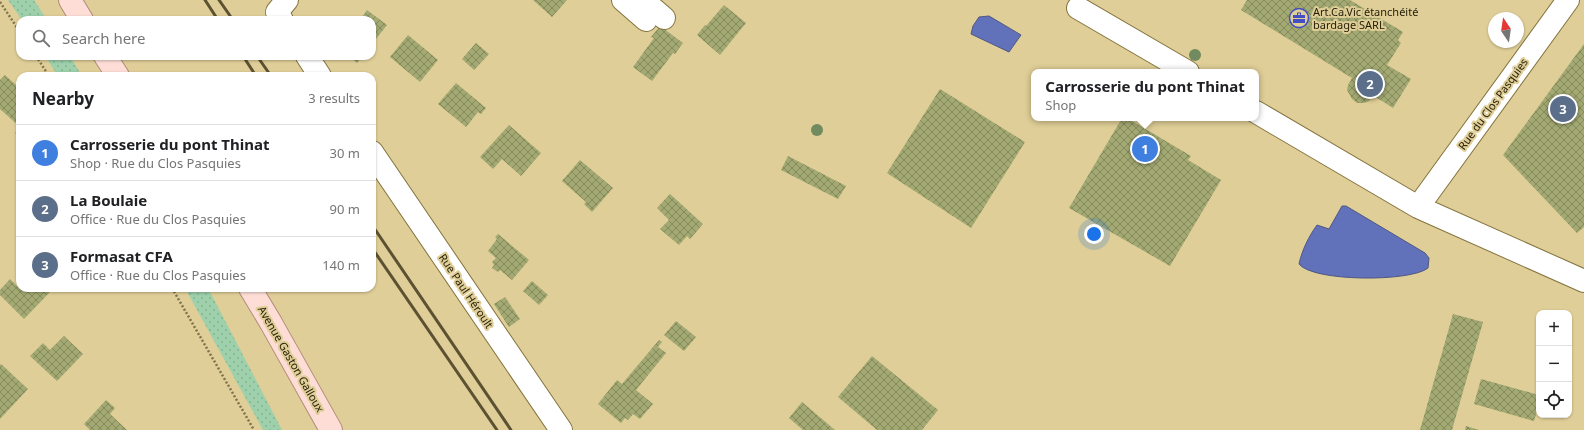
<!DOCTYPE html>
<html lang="en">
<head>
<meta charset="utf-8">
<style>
  :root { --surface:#fff; --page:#f6f6f6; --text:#202124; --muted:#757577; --line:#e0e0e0; --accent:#424ec2 }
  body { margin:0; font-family:"Noto Sans",sans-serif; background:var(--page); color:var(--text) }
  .controls { position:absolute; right:12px; bottom:12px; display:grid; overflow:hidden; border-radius:8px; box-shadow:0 1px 3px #0004 }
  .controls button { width:36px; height:36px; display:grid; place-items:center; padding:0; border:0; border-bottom:1px solid var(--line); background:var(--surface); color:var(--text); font:20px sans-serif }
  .compass { position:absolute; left:1488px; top:12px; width:36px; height:36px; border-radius:50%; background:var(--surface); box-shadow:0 1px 3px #0004; rotate:347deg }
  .you { position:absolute; left:1094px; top:234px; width:14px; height:14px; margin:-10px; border:3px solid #fff; border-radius:50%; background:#1a73e8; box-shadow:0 0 0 6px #1a73e833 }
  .badge { display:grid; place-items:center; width:26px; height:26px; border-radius:50%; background:var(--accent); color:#fff; font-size:13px; font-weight:700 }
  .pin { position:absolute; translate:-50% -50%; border:2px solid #fff; box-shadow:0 1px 4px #0006 }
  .popup { position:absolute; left:1031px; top:69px; width:228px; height:52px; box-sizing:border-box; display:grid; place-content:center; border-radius:8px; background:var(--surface); filter:drop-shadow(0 1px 3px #0005); font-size:13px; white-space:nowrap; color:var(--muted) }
  .popup b { font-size:15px; color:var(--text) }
  .popup::after { content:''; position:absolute; left:50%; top:100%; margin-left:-8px; border:8px solid transparent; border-top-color:var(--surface) }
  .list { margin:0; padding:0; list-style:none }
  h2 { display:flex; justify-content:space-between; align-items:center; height:52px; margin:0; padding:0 16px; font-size:17px }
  h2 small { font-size:13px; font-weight:400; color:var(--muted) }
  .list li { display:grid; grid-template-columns:26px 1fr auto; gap:12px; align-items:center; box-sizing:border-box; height:56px; padding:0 16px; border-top:1px solid var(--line) }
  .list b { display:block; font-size:15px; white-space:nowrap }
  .list p { margin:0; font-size:13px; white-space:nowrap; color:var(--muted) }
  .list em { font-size:13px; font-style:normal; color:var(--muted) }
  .icon { flex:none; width:22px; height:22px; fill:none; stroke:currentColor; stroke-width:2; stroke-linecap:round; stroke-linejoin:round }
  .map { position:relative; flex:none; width:1584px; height:430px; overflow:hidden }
  .search { position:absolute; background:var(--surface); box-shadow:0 1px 3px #0004; left:16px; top:16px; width:360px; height:44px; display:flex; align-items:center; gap:10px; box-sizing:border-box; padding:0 14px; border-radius:12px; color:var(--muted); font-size:15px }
  .panel { position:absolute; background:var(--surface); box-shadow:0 1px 3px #0004; left:16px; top:72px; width:360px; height:220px; border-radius:12px }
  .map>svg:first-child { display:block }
  .green { fill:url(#green-dots) }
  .water { fill:#6171ba; stroke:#4f5884 }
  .building { fill:url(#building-cross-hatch) }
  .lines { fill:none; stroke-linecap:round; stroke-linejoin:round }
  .minor-casing { stroke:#83733e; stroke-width:24 }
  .major-casing { stroke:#b08b7b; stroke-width:24 }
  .path { stroke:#80744e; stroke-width:2.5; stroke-dasharray:2 2; stroke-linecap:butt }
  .minor { stroke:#fff; stroke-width:22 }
  .major { stroke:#fdddd6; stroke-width:22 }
  .rail { stroke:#5c5232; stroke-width:3 }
  .tree { fill:#718a5e }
  .labels { text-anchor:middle; stroke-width:4; stroke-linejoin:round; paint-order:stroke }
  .poi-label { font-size:11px; fill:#241d07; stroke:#dfce97; text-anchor:start }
  .street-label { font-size:11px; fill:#241d07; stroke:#dfce97 }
</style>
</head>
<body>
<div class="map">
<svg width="1584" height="430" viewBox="0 0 1584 430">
  <defs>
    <pattern id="green-dots" width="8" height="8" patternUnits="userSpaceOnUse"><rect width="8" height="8" fill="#9dd0ab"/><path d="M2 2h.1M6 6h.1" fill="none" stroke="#87b292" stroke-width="1.8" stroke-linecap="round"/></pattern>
    <pattern id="building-cross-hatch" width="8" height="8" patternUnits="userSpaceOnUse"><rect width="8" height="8" fill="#a3a972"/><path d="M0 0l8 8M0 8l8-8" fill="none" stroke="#85895c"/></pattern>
  </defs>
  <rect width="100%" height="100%" fill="#dfce97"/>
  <!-- green -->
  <path class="green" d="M8 0H34L47 20H22Z
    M45 56H70L82 76H58Z
    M185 288H208L282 430H263Z"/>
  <!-- water -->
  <path class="water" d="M989 16 1021 35 1009 52 971 34 973 26 979 17Z
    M1342 206H1346L1425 253 1429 258 1428 268C1411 282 1313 282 1299 264 1302 250 1309 236 1317 225L1329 229Z"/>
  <!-- building -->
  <path class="building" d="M533 0H567L552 17Z
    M1247 0H1350L1403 32 1398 40 1401 43 1387 65 1411 79 1393 108 1374 96 1369 101 1364 103H1357L1352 99 1347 90 1348 85 1352 78 1241 10Z
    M724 5 746 23 720 55 697 35 705 25 706 26Z
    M367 10 387 25 372 44V20H360Z
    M660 26 683 43 675 54 673 53 652 81 633 67 654 38 651 37Z
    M408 35 438 60 420 82 390 57Z
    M476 43 489 54 474 70 462 59Z
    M1584 44V227L1577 233 1503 155Z
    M349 56H363L357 63Z
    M5 75 17 86 20 82V137L15 133 20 127 0 109V80Z
    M456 83 486 108 481 114 478 112 466 127 438 104Z
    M940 89 1025 142 971 228 887 173Z
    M1122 118H1127L1191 156 1188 160 1221 180 1170 266 1069 208Z
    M509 125 541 153 521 176 502 159 493 169 480 157Z
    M788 156 846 186 838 199 781 170Z
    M580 160 613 188 592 212 584 204 586 202 562 181Z
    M670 194 703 224 690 239 687 236 679 245 660 229 669 220 657 208Z
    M498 234 529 260 512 280 500 270 498 272 492 268 494 265 492 262 496 258 488 251 497 239 495 237Z
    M10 279 18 287 20 285V288H48L51 291 24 319 0 295V290Z
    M532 281 548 295 539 305 523 291Z
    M505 297 520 319 509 327 494 304Z
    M1453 314 1483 322 1452 430H1420Z
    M676 321 696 337 684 351 664 335Z
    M64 336 83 354 57 381 30 356 43 343 50 350Z
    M659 340 662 342 658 347 666 353 636 390 653 404 640 419 633 414 628 420 625 418 621 423 598 404 617 380 622 384Z
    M872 356 938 410 922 430H877L838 397Z
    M1 364 28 389 0 419V365Z
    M1481 379 1539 395V404L1534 421 1474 404Z
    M106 400 115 408 110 414 127 430H90L84 424Z
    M802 402 835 430H803L789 418Z
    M1466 426 1479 430H1465Z"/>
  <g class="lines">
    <!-- minor casing -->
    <g class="minor-casing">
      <path id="minor" d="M623 0 646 20
        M643 0 664 18
        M1078 8 1188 72
        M282 20 277 12 287 0
        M307 56 320 76
        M1256 112 1418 207 1584 281
        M372 152 561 430
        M1418 207 1568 0"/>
    </g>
    <!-- major casing -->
    <g class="major-casing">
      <path id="major" d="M70 0 82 20
        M105 56 118 76
        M250 288 271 323 331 430"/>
    </g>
    <!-- path -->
    <path class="path" d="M0 2 20 32
      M36 56 49 76
      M172 288 254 430"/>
    <!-- minor -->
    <use href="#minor" class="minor"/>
    <!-- major -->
    <use href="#major" class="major"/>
    <!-- rail -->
    <path class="rail" d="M205 0 218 20
      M219 0 233 20
      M243 56 256 76
      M257 56 271 76
      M372 225 511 430
      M372 248 497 430"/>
  </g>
  <!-- trees -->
  <g class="tree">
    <circle cx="1195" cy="55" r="6"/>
    <circle cx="817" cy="130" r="6"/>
  </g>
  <!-- icons -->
  <defs>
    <g id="office-ring" transform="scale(1)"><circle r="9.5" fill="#dfce97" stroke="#424ec2" stroke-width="1.5"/><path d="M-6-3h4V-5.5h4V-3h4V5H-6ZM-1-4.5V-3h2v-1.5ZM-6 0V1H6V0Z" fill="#424ec2"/></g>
  </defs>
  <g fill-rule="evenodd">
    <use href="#office-ring" x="1299" y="18"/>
  </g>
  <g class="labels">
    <!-- poi labels -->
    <g class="poi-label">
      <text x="1313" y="16">Art.Ca.Vic étanchéité<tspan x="1313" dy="13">bardage SARL</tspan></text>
    </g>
    <!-- street labels -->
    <g class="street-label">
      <text transform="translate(1493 104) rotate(-54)" y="4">Rue du Clos Pasquies</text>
      <text transform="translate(466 291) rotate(56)" y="4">Rue Paul Héroult</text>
      <text transform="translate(291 359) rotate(60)" y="4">Avenue Gaston Galloux</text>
    </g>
  </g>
</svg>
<div class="controls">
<button>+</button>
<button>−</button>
<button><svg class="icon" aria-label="locate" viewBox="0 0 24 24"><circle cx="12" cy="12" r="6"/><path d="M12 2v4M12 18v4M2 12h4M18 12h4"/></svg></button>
</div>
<svg class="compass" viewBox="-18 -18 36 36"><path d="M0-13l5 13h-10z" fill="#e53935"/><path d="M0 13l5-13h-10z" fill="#757577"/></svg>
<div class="you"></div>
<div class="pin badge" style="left:1145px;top:149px;background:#3f7fe0">1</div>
<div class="popup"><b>Carrosserie du pont Thinat</b>Shop</div>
<div class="pin badge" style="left:1370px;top:84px;background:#5c6f8a">2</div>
<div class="pin badge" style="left:1563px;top:109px;background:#5c6f8a">3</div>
<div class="search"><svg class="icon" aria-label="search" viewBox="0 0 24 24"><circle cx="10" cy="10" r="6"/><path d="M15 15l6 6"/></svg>Search here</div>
<section class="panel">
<h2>Nearby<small>3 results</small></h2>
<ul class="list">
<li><span class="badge" style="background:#3f7fe0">1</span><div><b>Carrosserie du pont Thinat</b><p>Shop · Rue du Clos Pasquies</p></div><em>30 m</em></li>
<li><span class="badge" style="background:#5c6f8a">2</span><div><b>La Boulaie</b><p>Office · Rue du Clos Pasquies</p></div><em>90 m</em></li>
<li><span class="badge" style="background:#5c6f8a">3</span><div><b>Formasat CFA</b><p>Office · Rue du Clos Pasquies</p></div><em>140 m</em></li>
</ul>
</section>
</div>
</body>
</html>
